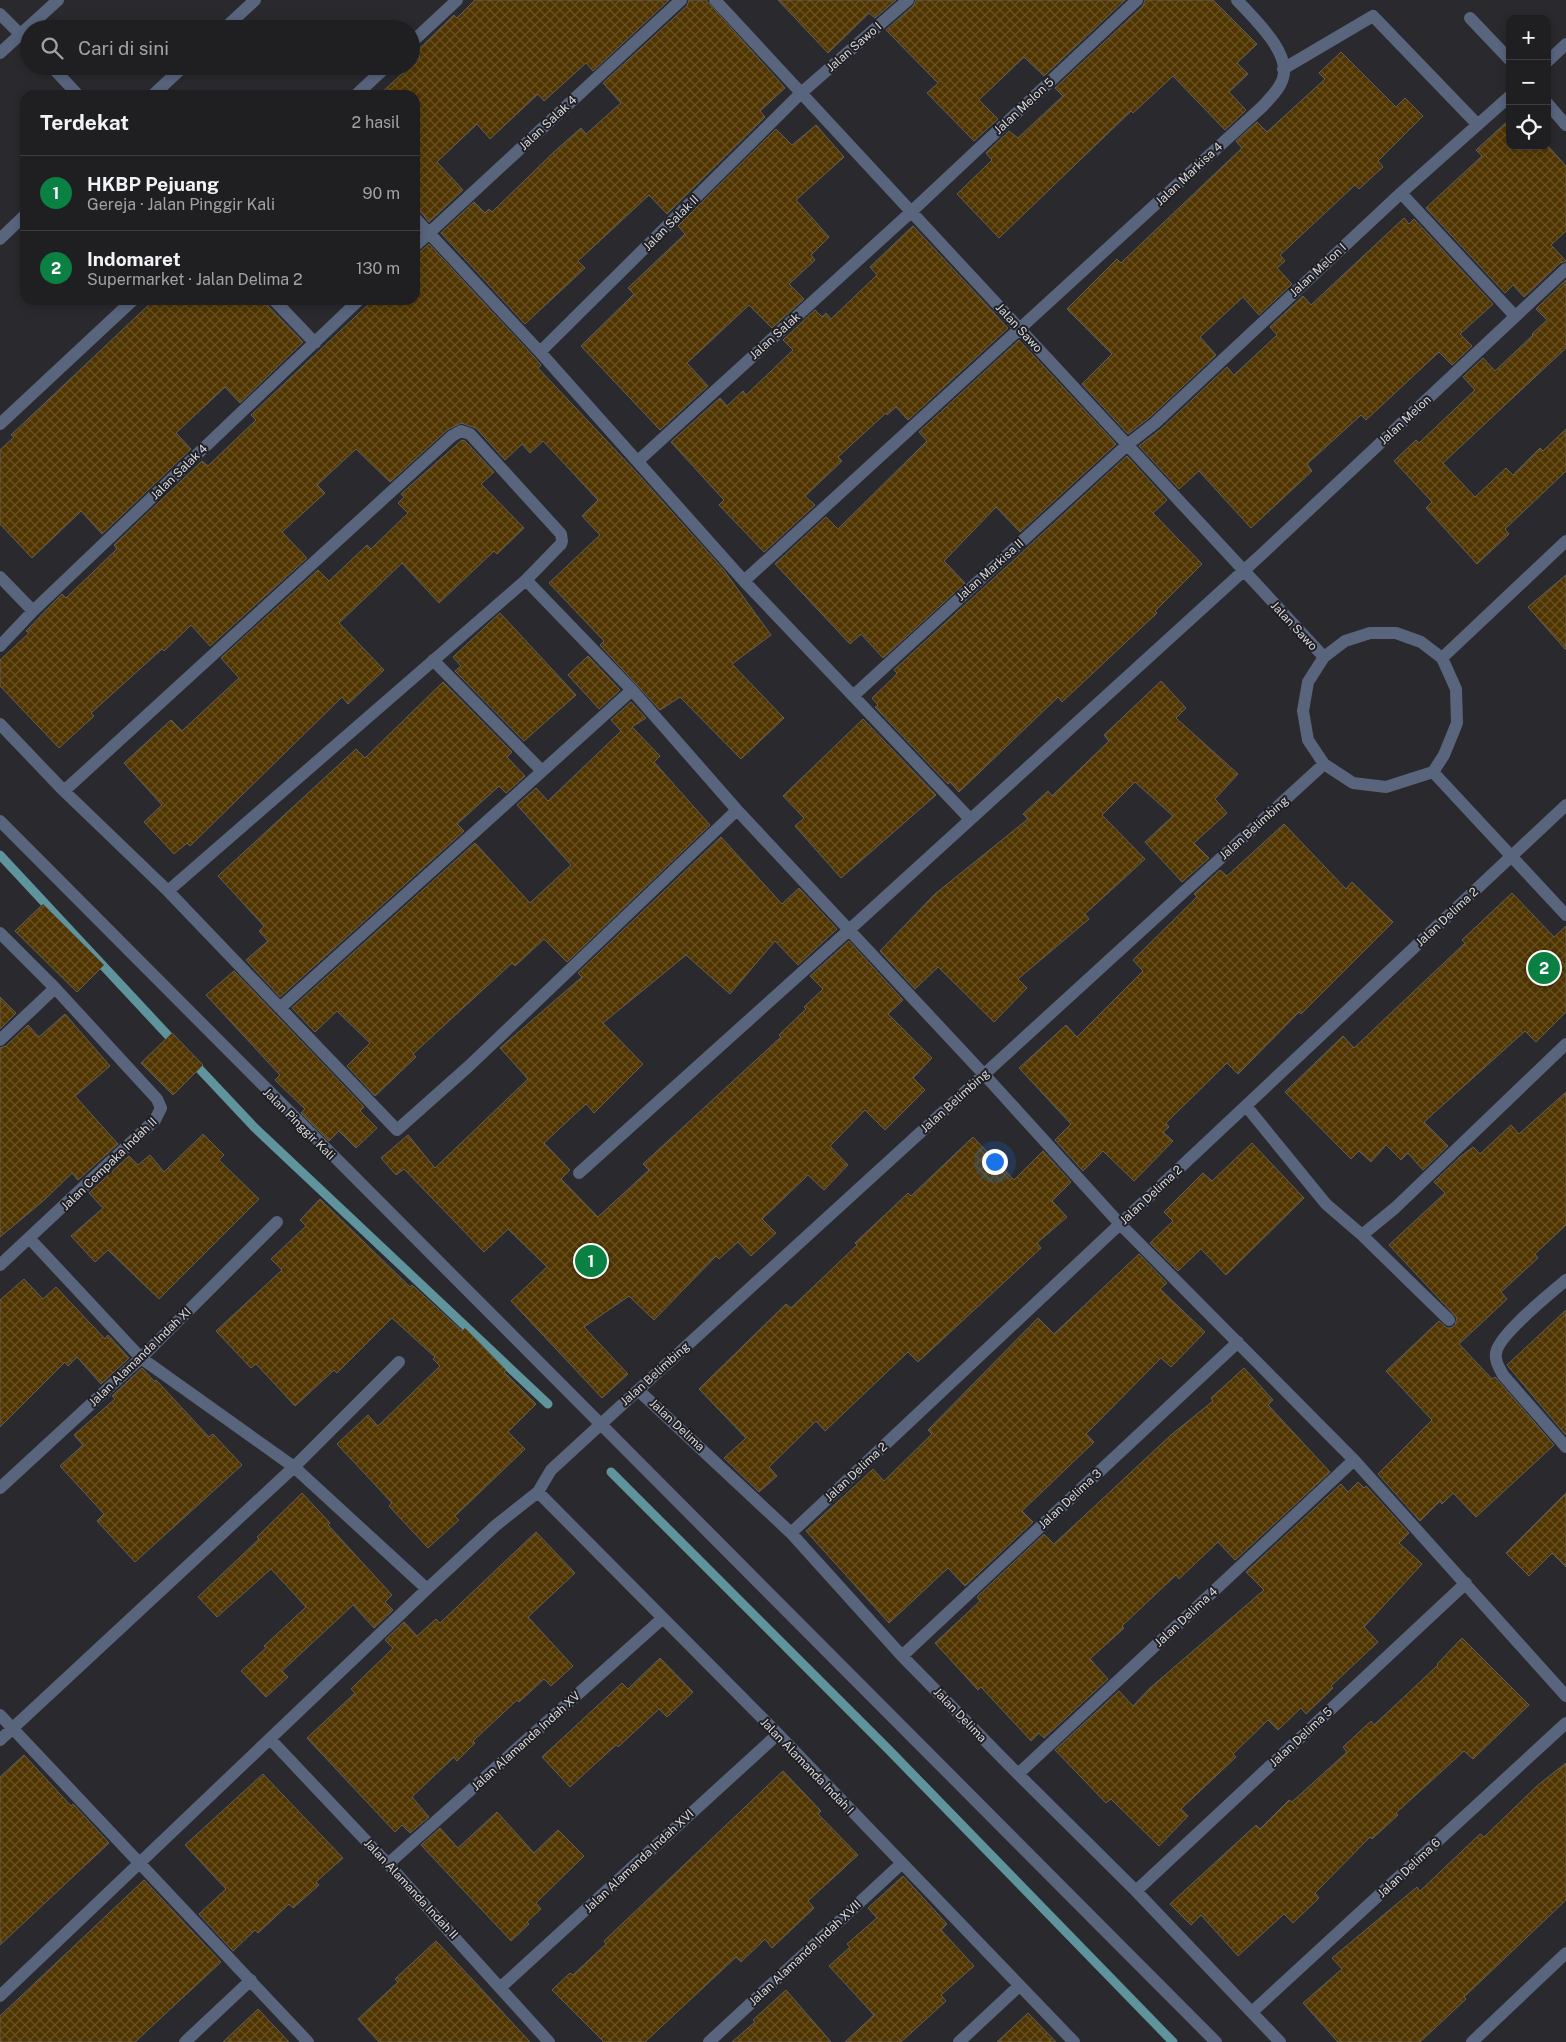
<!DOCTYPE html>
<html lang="id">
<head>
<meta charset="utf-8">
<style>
  :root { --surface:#1f1f22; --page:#27272a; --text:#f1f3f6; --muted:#a1a2a5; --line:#3c3d40; --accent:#0b8043 }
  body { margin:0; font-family:"Public Sans",sans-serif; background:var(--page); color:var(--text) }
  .controls { position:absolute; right:15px; top:15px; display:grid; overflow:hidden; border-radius:10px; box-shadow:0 2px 8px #0003 }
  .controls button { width:45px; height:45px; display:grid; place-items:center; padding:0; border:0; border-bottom:1px solid var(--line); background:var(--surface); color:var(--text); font:25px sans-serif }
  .you { position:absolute; left:994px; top:1161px; width:18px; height:18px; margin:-12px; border:4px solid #fff; border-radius:50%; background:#1a73e8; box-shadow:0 0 0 8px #1a73e833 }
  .badge { display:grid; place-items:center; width:32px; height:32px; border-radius:50%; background:var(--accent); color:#fff; font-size:16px; font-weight:700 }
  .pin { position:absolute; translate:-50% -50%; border:2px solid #fff; box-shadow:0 1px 5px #0006 }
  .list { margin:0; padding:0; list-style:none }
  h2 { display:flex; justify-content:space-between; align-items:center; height:65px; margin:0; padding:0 20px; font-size:21px }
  h2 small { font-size:16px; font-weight:400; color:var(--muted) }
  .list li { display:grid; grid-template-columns:32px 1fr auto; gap:15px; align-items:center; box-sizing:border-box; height:75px; padding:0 20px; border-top:1px solid var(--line) }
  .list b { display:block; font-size:19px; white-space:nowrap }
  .list p { margin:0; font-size:16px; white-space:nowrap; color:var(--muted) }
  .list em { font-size:16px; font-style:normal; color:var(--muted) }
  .icon { flex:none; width:28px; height:28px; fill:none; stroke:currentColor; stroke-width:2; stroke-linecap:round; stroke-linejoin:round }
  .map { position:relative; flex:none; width:1566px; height:2042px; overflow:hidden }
  .search { position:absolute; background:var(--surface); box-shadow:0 2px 8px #0003; left:20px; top:20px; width:400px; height:55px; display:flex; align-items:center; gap:12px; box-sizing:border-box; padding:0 18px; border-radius:28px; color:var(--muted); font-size:19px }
  .panel { position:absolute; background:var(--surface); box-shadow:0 2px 8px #0003; left:20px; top:90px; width:400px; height:215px; border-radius:15px }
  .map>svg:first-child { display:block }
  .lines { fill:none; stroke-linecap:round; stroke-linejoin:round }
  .stream { stroke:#60949c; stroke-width:9 }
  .building { fill:url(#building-cross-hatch); stroke:#625f5a }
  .minor { stroke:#58657d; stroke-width:12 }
  .labels { text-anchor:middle; stroke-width:4; stroke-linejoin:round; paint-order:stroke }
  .street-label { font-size:12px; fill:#d8d8db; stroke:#202024 }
</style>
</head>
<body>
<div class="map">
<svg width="1566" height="2042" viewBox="0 0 1566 2042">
  <defs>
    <pattern id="building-cross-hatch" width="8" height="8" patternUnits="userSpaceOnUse" patternTransform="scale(1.25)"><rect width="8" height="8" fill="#503500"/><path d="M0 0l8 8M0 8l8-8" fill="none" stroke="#685225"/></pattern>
  </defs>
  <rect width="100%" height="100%" fill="#29292e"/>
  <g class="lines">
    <!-- stream -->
    <path class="stream" d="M0 855 176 1044
      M192 1061 254 1127 548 1404
      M611 1472 888 1749 1173 2042"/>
  </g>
  <!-- building -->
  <path class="building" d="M475 0H669L593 71 586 63 544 101 538 94 490 139 477 124 437 162 463 190 429 222 421 212 415 210V95H379L420 57 416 52 454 15 457 18Z
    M689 0H706L785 88 760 111 765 117 667 214 649 195 578 261 585 268 525 324 441 233 474 202 485 213 489 209 492 212 555 151 581 128 586 134 621 103 603 83 687 6Z
    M778 0H896L875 18 869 13 828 53Z
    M916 0H1125L1044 76 1024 57 979 100 998 119 974 141 927 93 938 83 886 30 913 6Z
    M1145 0H1213L1257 44 1237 63 1248 74 1229 92 1246 110 1225 130 1173 76 1133 113 1131 111 999 238 957 194 992 160 986 153 1009 131 1018 138 1063 96 1055 88 1143 6Z
    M1341 52 1396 107 1405 98 1423 116 1378 161 1383 167 1359 189 1355 185 1280 255 1285 261 1277 268 1292 284 1259 315 1243 297 1200 337 1216 355 1150 417 1128 434 1082 384 1112 354 1067 309 1117 259 1121 263 1242 148 1236 141 1257 122 1267 132 1325 79 1319 73Z
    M1510 119V146L1547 145 1566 166V231L1551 245 1566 261 1560 263 1524 297 1513 285 1505 293 1426 208 1482 156 1476 150Z
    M816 125 844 157 796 200 829 237 811 255 815 260 789 284 804 299 772 328 749 305 687 363 708 386 660 430 581 346 634 294 628 288 685 234 678 226 776 129 792 145Z
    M1404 218 1409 224 1414 219 1493 304 1460 334 1472 346 1452 365 1439 352 1366 420 1361 415 1307 464 1312 471 1251 528 1199 471 1179 489 1139 446 1161 429 1227 367 1234 375 1277 335 1270 327 1303 296 1311 305Z
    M913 226 1008 328 908 420 896 407 887 415 886 413 838 457 842 461 805 496 815 505 764 552 719 505 724 500 671 442 720 398 727 406 743 391 746 395 793 350 783 340 815 310 822 317 826 313 831 319 877 275 870 267Z
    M429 244 534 357 541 365 538 368 636 472 723 569 771 635 732 664 784 718 741 759 680 697 660 710 600 645 604 641 549 583 600 535 582 516 598 500 543 441 530 453 522 444 505 460 476 428 461 423 447 430 390 482 356 449 317 485 325 493 282 532 307 558 210 646 191 625 164 651 162 649 91 713 94 716 59 748 0 686V660L29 633 26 631 62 594 66 598 117 549 114 545 202 461 208 466 256 420 251 415 373 300H415V254L420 252Z
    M1566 280V348L1443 463 1475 497 1506 468 1513 475 1540 448 1543 451 1566 429V471L1505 529 1509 534 1477 564 1426 508 1432 502 1394 461 1416 440 1419 443 1475 390 1463 377 1483 358 1495 371 1533 335 1532 334 1547 320 1536 309Z
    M154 300H266L268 306 303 342 240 403 225 387 176 433 191 449 102 534 81 511 32 558 0 524V450L14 437 11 435Z
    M1019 340 1116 444 1020 532 996 507 944 561 965 583 883 658 861 634 850 644 775 564 826 517 838 529 927 441 919 432Z
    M462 440 465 441 494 472 481 484 524 528 497 554 494 551 439 603 402 563 339 623 384 670 348 704 342 697 190 846 187 843 174 854 144 822 162 805 124 763 171 720 182 731 239 678 221 658 318 570 329 581 367 545 371 549 408 513 398 503 404 497 401 494Z
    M1127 456 1167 500 1153 513 1202 564 1155 611 1157 613 1062 702 1058 697 959 792 950 782 948 784 875 707 878 705 872 698 894 677 897 673 894 670Z
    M1566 575V650L1528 607Z
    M500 613 576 695 524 741 455 671 461 666 453 657Z
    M588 656 620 690 599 709 568 675Z
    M1161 681 1186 708 1176 718 1238 774 1215 799 1227 813 1194 843 1209 858 1182 882 1145 842 1173 816 1135 782 1102 815 1145 859 1085 914 1089 919 1018 979 1027 988 994 1022 938 967 915 989 880 951 935 894 1028 819 1023 814 1048 791 1052 796 1109 741 1104 735Z
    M443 682 512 752 507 757 525 776 506 793 499 786 457 824 464 831 280 997 246 960 268 941 259 931 264 926 218 876 356 749 365 758Z
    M631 702 646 718 632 727 660 756 654 762 710 825 567 962 544 939 515 966 512 963 413 1054 416 1057 375 1096 347 1066 370 1043 337 1011 315 1032 292 1008 475 843 530 903 571 865 517 805 536 788 548 801 621 731 611 720Z
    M863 719 936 795 841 878 795 826 804 818 783 796Z
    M1284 824 1346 889 1352 882 1393 922 1301 1014 1299 1012 1238 1074 1227 1063 1166 1123 1169 1127 1163 1132 1173 1141 1134 1181 1103 1151 1083 1171 1055 1140 1071 1124 1019 1068 1066 1025 1077 1037 1143 971 1133 960 1197 897 1194 894 1220 870 1227 876Z
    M721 837 782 904 799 888 837 929 798 965 775 941 730 994 686 955 603 1023 643 1064 594 1113 586 1104 544 1143 570 1170 561 1179 598 1217 649 1170 643 1164 781 1037 779 1035 806 1009 804 1007 823 989 810 976 849 941 903 1000 888 1014 932 1058 913 1078 925 1090 885 1130 865 1110 830 1146 848 1165 824 1190 808 1175 762 1219 776 1233 751 1256 738 1242 719 1259 716 1256 654 1320 629 1296 584 1327 628 1374 602 1398 511 1301 547 1267 508 1229 484 1252 404 1169 396 1175 381 1158 408 1135 435 1168 528 1079 500 1048 582 977 578 973Z
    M1512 893 1554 937 1566 926V1012L1536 1042 1525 1031 1424 1122 1448 1146 1423 1170 1408 1153 1401 1160 1386 1145 1371 1162 1359 1151 1351 1159 1285 1092 1343 1036 1354 1048 1465 943 1462 940Z
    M43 904 104 965 77 992 15 931Z
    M234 971 364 1107 360 1111 377 1128 356 1148 339 1131 329 1141 301 1113 305 1109 275 1080 280 1075 206 995Z
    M0 997 16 1013 0 1029Z
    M65 1014 110 1066 75 1096 118 1144 78 1180 72 1173 43 1201 0 1237V1048L6 1046 28 1025 39 1037Z
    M172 1033 203 1065 173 1095 141 1063Z
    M1566 1092V1225L1535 1254 1538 1258 1501 1292 1507 1299 1459 1344 1492 1379 1495 1377 1554 1445 1476 1517 1453 1493 1442 1504 1440 1501 1420 1521 1378 1474 1432 1420 1386 1371 1439 1321 1447 1328H1451L1455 1325 1457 1318 1389 1245 1445 1193 1434 1182 1460 1157 1473 1147 1480 1154 1511 1125 1519 1134Z
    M203 1134 224 1155 219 1160 259 1199 159 1299 108 1250 95 1262 71 1236 103 1208 89 1193 129 1156 138 1165 150 1155 164 1172Z
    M973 1137 1014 1180 1043 1151 1071 1182 1052 1201 1067 1217 1037 1243 1041 1248 918 1362 908 1352 825 1431 816 1421 769 1467 777 1476 759 1492 724 1458 746 1438 699 1389 786 1304 791 1308 857 1245 855 1243 908 1193 911 1196Z
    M1252 1143 1304 1198 1226 1275 1201 1249 1178 1271 1150 1243 1173 1221 1164 1212 1203 1173 1212 1181Z
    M320 1199 410 1287 412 1285 462 1331 465 1328 506 1370 504 1372 536 1404 508 1432 525 1449 455 1516 459 1520 428 1548 389 1506 392 1503 337 1444 368 1415 378 1426 440 1366 433 1359 435 1357 392 1318 337 1373 334 1370 295 1406 256 1364 251 1368 216 1331 282 1270 271 1259 306 1226 300 1220Z
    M1139 1254 1167 1283 1160 1289 1205 1332 1171 1367 1161 1358 1086 1434 1094 1442 1022 1511 1033 1522 965 1586 948 1568 889 1623 806 1531 873 1469 884 1481 932 1434 928 1430 1038 1318 1054 1334Z
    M24 1279 43 1299 56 1287 105 1339 108 1335 129 1358 101 1384 77 1357 68 1366 65 1362 0 1427V1300Z
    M1566 1310V1434H1565L1507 1365Z
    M142 1368 155 1382 156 1380 209 1437 213 1434 242 1465 135 1562 97 1521 104 1514 60 1466 83 1445 74 1435 115 1399 112 1396Z
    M1244 1368 1273 1400 1268 1405 1330 1472 1235 1560 1218 1542 1179 1579 1176 1575 1122 1626 1124 1628 1090 1659 1108 1679 1044 1738 1039 1733 1031 1741 981 1687 978 1690 935 1643 980 1601 977 1597 1044 1534 1054 1544 1171 1435 1213 1401 1211 1398Z
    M1358 1482 1364 1488 1366 1486 1409 1533 1399 1543 1422 1564 1364 1627 1378 1642 1331 1686 1333 1688 1306 1714 1301 1708 1278 1730 1268 1720 1233 1754 1236 1757 1181 1809 1188 1816 1159 1846 1111 1799 1106 1803 1055 1750 1119 1691 1133 1706 1150 1688 1264 1590 1246 1572 1341 1484 1348 1492Z
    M302 1493 330 1523 328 1525 392 1595 385 1602 393 1610 374 1628 353 1605 282 1671 288 1677 266 1697 241 1671 266 1648 264 1646 306 1607 271 1569 217 1617 198 1597 259 1539 257 1537Z
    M1566 1493V1567L1552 1553 1529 1576 1506 1553Z
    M536 1532 575 1573 528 1617 573 1666 551 1686 544 1679 519 1702 517 1700 473 1741 475 1743 457 1761 454 1757 412 1797 429 1817 410 1833 402 1825 395 1832 307 1738 355 1693 351 1689 393 1648 385 1640 404 1622 417 1636 436 1619 440 1623Z
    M1462 1638 1529 1705 1473 1759 1464 1751 1396 1813 1398 1815 1372 1839 1370 1837 1315 1893 1319 1898 1293 1923 1284 1914 1238 1956 1201 1915 1191 1925 1170 1904 1256 1825 1260 1829 1289 1800 1292 1802 1347 1752 1343 1747 1371 1721 1374 1725 1438 1665 1437 1664Z
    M660 1658 693 1692 667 1717 659 1709 618 1747 616 1745 570 1787 542 1757 622 1683 628 1689Z
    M24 1755 71 1806 73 1804 109 1843 0 1945V1777Z
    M1566 1763V1900L1464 1997 1466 1999 1420 2042H1338L1303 2003 1342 1969 1332 1958 1417 1887 1420 1891 1480 1834 1484 1837 1538 1785Z
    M783 1771 821 1811 818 1814 858 1855 808 1901 814 1908 772 1948 765 1939 741 1962 736 1957 645 2042H604L552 1990 570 1973 573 1975 606 1944 604 1941Z
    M263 1774 343 1858 316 1882 319 1885 293 1908 289 1904 258 1933 255 1930 233 1951 199 1914 226 1889 185 1845Z
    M497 1812 534 1853 558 1830 584 1856 536 1903 541 1909 527 1922 529 1924 511 1941 421 1845 440 1828 458 1848Z
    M903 1876 947 1924 941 1930 974 1966 941 1995 946 2001 901 2042H845L874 2015 829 1966 850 1947 847 1944 877 1918 868 1908Z
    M144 1880 221 1962 135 2042H0V2016Z
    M436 1941 472 1979 530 2042H379L358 2019 398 1982 395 1979Z
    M786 1990 831 2042H732L755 2022 753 2020Z
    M258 2009 289 2042H223Z
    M1028 2013 1056 2042H997Z"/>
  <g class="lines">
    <!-- minor -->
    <path class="minor" d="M715 0 1324 657
      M0 14 29 43
      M1470 18 1510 60
      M224 29 255 0
      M411 43 457 0
      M0 53 58 0
      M1547 62 1566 44
      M51 66 78 95
      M1283 69 1373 16 1478 125
      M153 95 184 66
      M356 95 387 66
      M1547 103 1566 125
      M1401 193 1515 316
      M415 218 540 352 744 581 970 819
      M0 239 25 215
      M415 246 681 0
      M274 300 315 343
      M540 352 801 93 908 0
      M0 424 133 300
      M638 461 911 212 1137 0
      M0 577 33 611
      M526 580 632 690 737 810 991 1082 1120 1224 1354 1460 1566 1696
      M744 581 1263 106C1270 98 1280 89 1283 78 1291 52 1253 18 1237 0
      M1370 633H1396L1421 642 1442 658 1456 689 1457 723 1444 755 1433 772 1386 787 1353 783 1324 764 1308 740 1303 711 1308 682 1324 657 1345 641Z
      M0 646 33 611 359 300
      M1442 658 1566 541
      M433 660 542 771
      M853 696 1127 445 1155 423 1401 193 1510 96
      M0 724 64 791 168 891 397 1130 469 1066 737 810
      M1433 772 1566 915
      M64 791 452 436 461 431 470 434 561 534 562 541 561 544 526 580 168 891
      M0 821C404 1230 811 1635 1216 2042
      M0 933 55 988 157 1099 161 1108 155 1120 0 1265
      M280 1008 632 690
      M0 1040 55 988
      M1246 1106 1326 1204 1362 1235 1395 1208 1566 1044
      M579 1173 849 930 1261 555 1566 269
      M1362 1235 1449 1320
      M30 1239 141 1358 294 1467 427 1589
      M1566 1280C1551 1293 1498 1335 1496 1353 1495 1362 1499 1367 1503 1375L1566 1447
      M638 1390 791 1533 902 1656 1018 1774 1136 1891 1280 2042
      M0 1488 141 1358 277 1222
      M538 1492 778 1734 1074 2042
      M791 1533 1566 805
      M902 1656 1238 1342
      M0 1715 308 2042
      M270 1739 388 1864 549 2042
      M0 1740 294 1467 399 1362
      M1018 1774 1354 1460
      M388 1864 663 1618
      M1136 1891 1466 1583
      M501 1987 778 1734
      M0 1996 427 1589 495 1526 538 1492 551 1470 601 1424 1324 764
      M1252 2012 1566 1723
      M185 2042 251 1980
      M709 2042 901 1864
      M959 2042 1019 1986
      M1472 2042 1566 1953"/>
  </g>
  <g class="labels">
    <!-- street labels -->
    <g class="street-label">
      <text transform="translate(854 47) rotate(-41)" y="4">Jalan Sawo I</text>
      <text transform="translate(1024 106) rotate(-43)" y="4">Jalan Melon 5</text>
      <text transform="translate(548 123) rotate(-43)" y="4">Jalan Salak 4</text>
      <text transform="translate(1189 174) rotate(-43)" y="4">Jalan Markisa 4</text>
      <text transform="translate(671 223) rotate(-45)" y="4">Jalan Salak II</text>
      <text transform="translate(1318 270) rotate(-43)" y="4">Jalan Melon I</text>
      <text transform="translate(1019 328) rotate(47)" y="4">Jalan Sawo</text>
      <text transform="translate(775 336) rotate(-42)" y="4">Jalan Salak</text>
      <text transform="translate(1405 420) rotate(-43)" y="4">Jalan Melon</text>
      <text transform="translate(179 472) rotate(-44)" y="4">Jalan Salak 4</text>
      <text transform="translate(990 570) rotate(-42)" y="4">Jalan Markisa II</text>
      <text transform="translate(1294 626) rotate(47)" y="4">Jalan Sawo</text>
      <text transform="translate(1254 828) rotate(-42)" y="4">Jalan Belimbing</text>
      <text transform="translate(1447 917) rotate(-43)" y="4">Jalan Delima 2</text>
      <text transform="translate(955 1101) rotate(-42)" y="4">Jalan Belimbing</text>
      <text transform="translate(299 1124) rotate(45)" y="4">Jalan Pinggir Kali</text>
      <text transform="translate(109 1164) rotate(-44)" y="4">Jalan Cempaka Indah II</text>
      <text transform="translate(1151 1195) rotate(-43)" y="4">Jalan Delima 2</text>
      <text transform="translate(140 1357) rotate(-44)" y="4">Jalan Alamanda Indah XI</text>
      <text transform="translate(655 1374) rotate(-42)" y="4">Jalan Belimbing</text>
      <text transform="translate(677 1425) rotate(43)" y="4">Jalan Delima</text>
      <text transform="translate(856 1472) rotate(-43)" y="4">Jalan Delima 2</text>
      <text transform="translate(1070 1499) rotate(-43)" y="4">Jalan Delima 3</text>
      <text transform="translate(1186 1617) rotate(-43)" y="4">Jalan Delima 4</text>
      <text transform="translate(960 1715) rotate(46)" y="4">Jalan Delima</text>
      <text transform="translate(1301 1737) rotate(-43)" y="4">Jalan Delima 5</text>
      <text transform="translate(526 1741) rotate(-42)" y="4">Jalan Alamanda Indah XV</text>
      <text transform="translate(807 1766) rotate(46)" y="4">Jalan Alamanda Indah I</text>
      <text transform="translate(639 1861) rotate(-43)" y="4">Jalan Alamanda Indah XVI</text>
      <text transform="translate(1409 1868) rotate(-43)" y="4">Jalan Delima 6</text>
      <text transform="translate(411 1889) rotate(47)" y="4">Jalan Alamanda Indah II</text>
      <text transform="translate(805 1953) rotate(-43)" y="4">Jalan Alamanda Indah XVII</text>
    </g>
  </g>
</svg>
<div class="controls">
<button>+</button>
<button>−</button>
<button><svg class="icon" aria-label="locate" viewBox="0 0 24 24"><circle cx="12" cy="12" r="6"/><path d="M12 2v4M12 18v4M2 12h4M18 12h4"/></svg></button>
</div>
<div class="you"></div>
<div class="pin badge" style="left:591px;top:1261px">1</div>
<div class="pin badge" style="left:1544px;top:968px">2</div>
<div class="search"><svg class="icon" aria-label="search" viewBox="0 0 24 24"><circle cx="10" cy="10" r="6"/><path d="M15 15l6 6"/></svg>Cari di sini</div>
<section class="panel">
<h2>Terdekat<small>2 hasil</small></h2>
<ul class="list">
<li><span class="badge">1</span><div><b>HKBP Pejuang</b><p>Gereja · Jalan Pinggir Kali</p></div><em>90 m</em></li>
<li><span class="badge">2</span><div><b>Indomaret</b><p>Supermarket · Jalan Delima 2</p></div><em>130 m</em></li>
</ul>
</section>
</div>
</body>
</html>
